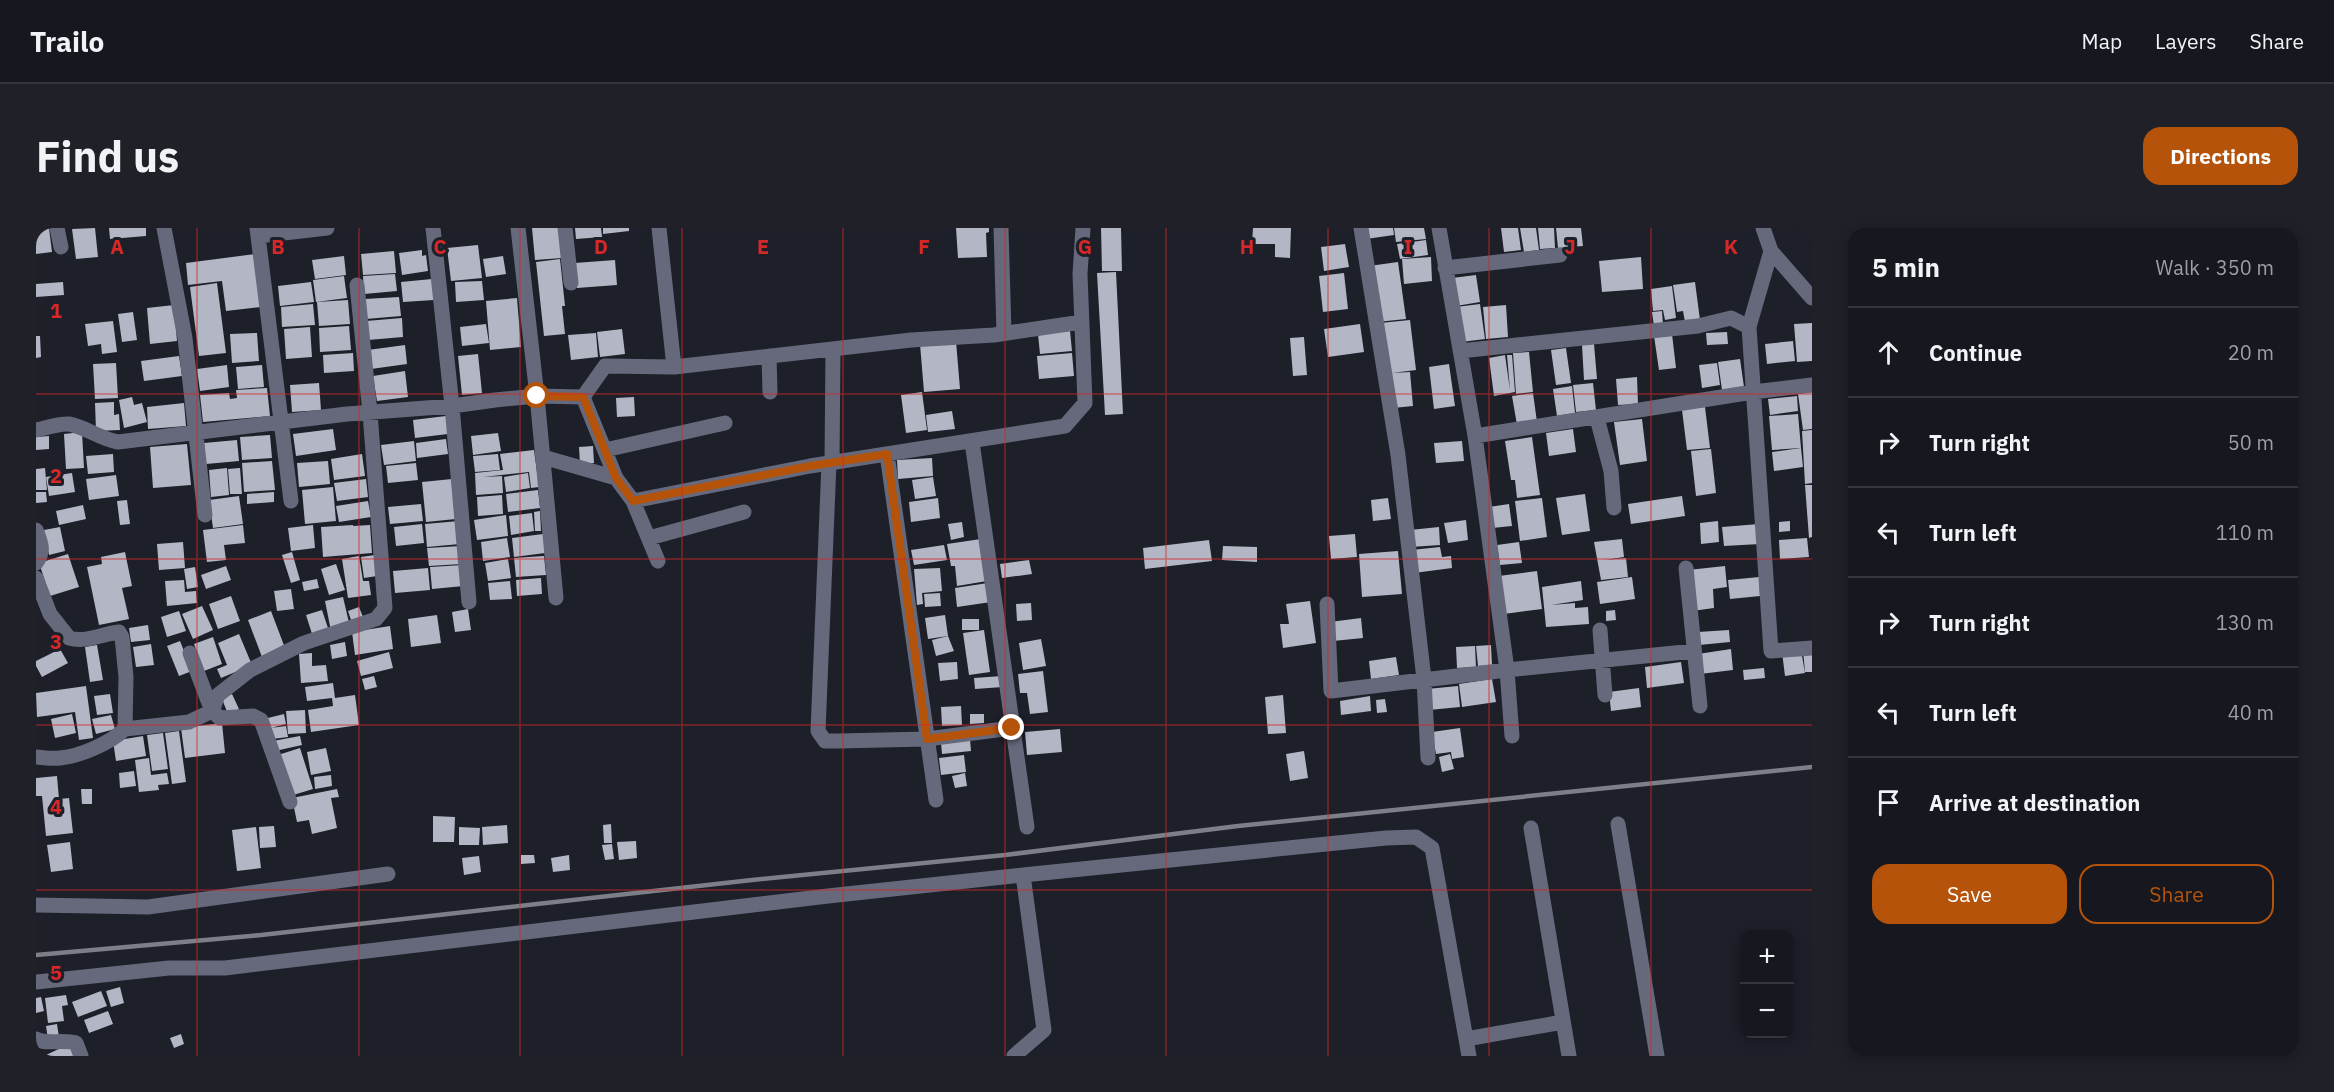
<!DOCTYPE html>
<html lang="en">
<head>
<meta charset="utf-8">
<style>
  :root { --surface:#16171f; --page:#1f2028; --text:#f1f3f6; --muted:#9e9fa4; --line:#35363d; --accent:#b45309 }
  body { margin:0; font-family:"IBM Plex Sans",sans-serif; background:var(--page); color:var(--text) }
  .controls { position:absolute; right:18px; bottom:18px; display:grid; overflow:hidden; border-radius:12px; box-shadow:0 3px 15px #0003 }
  .controls button { width:54px; height:54px; display:grid; place-items:center; padding:0; border:0; border-bottom:2px solid var(--line); background:var(--surface); color:var(--text); font:30px sans-serif }
  .stop { position:absolute; width:18px; height:18px; margin:-14px; border:4px solid #b45309; border-radius:50%; background:#fff }
  .stop.end { background:#b45309; border-color:#fff; box-shadow:0 2px 6px #0008 }
  .list { margin:0; padding:0; list-style:none }
  h2 { display:flex; justify-content:space-between; align-items:center; height:78px; margin:0; padding:0 24px; font-size:26px }
  h2 small { font-size:20px; font-weight:400; color:var(--muted) }
  .list li { display:grid; grid-template-columns:39px 1fr auto; gap:18px; align-items:center; box-sizing:border-box; height:90px; padding:0 24px; border-top:2px solid var(--line) }
  .list b { display:block; font-size:22px; white-space:nowrap }
  .list em { font-size:20px; font-style:normal; color:var(--muted) }
  .actions { display:flex; gap:12px; padding:18px 24px }
  .actions a { flex:1; padding:14px 0; border:2px solid var(--accent); border-radius:18px; text-align:center; font-size:21px; color:var(--accent) }
  .actions .main { background:var(--accent); color:#fff }
  .icon { flex:none; width:33px; height:33px; fill:none; stroke:currentColor; stroke-width:2; stroke-linecap:round; stroke-linejoin:round }
  .map { position:relative; flex:none; width:1776px; height:828px; overflow:hidden; border-radius:18px }
  header { display:flex; align-items:center; gap:36px; box-sizing:border-box; height:84px; padding:0 30px; background:var(--surface); border-bottom:2px solid var(--line) }
  header strong { font-size:28px }
  nav { display:flex; gap:33px; margin-inline-start:auto; font-size:21px }
  .intro { display:flex; align-items:center; justify-content:space-between; box-sizing:border-box; height:144px; padding:0 36px }
  h1 { margin:0; font-size:42px }
  .button { padding:15px 27px; border-radius:18px; background:var(--accent); color:#fff; font-size:21px; font-weight:700 }
  main { display:flex; gap:36px; padding:0 36px }
  aside { flex:1; background:var(--surface); border-radius:18px; box-shadow:0 3px 15px #0003 }
  .map>svg:first-child { display:block }
  .building { fill:#b3b6c4 }
  .lines { fill:none; stroke-linecap:round; stroke-linejoin:round }
  .minor { stroke:#65697b; stroke-width:15 }
  .rail { stroke:#7d7f88; stroke-width:4.5 }
  .route { stroke:#b45309; stroke-width:8 }
  .grid { fill:none; stroke:#d62828; stroke-width:1.5; stroke-opacity:0.55 }
  .grid-label { font-size:20px; text-anchor:middle; font-weight:bold; fill:#d62828; stroke:#1d1f29; stroke-width:6; stroke-linejoin:round; paint-order:stroke }
</style>
</head>
<body>
<header>
<strong>Trailo</strong>
<nav><a>Map</a><a>Layers</a><a>Share</a></nav>
</header>
<div class="intro"><h1>Find us</h1><a class="button">Directions</a></div>
<main>
<div class="map">
<svg width="1776" height="828" viewBox="0 0 1776 828">
  <rect width="100%" height="100%" fill="#1d1f29"/>
  <!-- building -->
  <path class="building" d="M0 0H13L16 24 0 26Z
    M59 0 62 29 40 31 36 1Z
    M73 0H110V8L74 11Z
    M496 0H523L526 30 499 32Z
    M539 0H565L566 9 540 11Z
    M567 0H593V3L567 6Z
    M920 0H953V4L950 5 951 29 922 30Z
    M1065 0H1085L1086 43H1066Z
    M1217 0H1255L1254 30 1239 29V16H1216Z
    M1328 0H1357L1358 7 1330 11Z
    M1358 0H1388L1390 11 1360 14Z
    M1465 0H1482L1485 22 1468 24Z
    M1484 0H1500L1503 22 1488 24Z
    M1502 0H1518L1519 20 1504 21Z
    M1520 0H1545L1547 18 1522 20Z
    M1390 12 1392 27 1364 31 1361 16Z
    M1309 16 1313 39 1288 43 1285 19Z
    M442 17 446 50 415 53 411 20Z
    M386 22V28L390 27 392 43 366 47 363 25Z
    M358 23 360 45 327 47 325 26Z
    M219 26 225 79 190 83 186 53 152 57 150 35Z
    M308 28 310 47 279 51 276 32Z
    M467 28 470 46 450 49 447 31Z
    M1395 29 1396 53 1368 56 1366 31Z
    M1605 29 1607 61 1566 64 1563 33Z
    M524 31 529 78H526L529 106 508 108 500 34Z
    M579 32 581 57 541 60 539 35Z
    M1362 34 1370 91 1341 94 1333 38Z
    M1080 44 1087 186 1069 187 1061 45Z
    M1308 45 1312 81 1287 84 1283 48Z
    M359 46 361 63 328 66 327 48Z
    M1440 47 1444 74 1420 78 1416 50Z
    M308 48 311 70 280 74 277 52Z
    M396 51 398 72 367 74 365 54Z
    M446 53 448 72 420 74 419 54Z
    M27 54 28 67 0 69V56Z
    M275 54 278 74 244 78 242 58Z
    M1659 54 1664 92 1649 94 1647 83 1641 84 1637 57Z
    M181 55 190 125 163 128 154 59Z
    M1636 58 1640 90 1629 92 1627 82 1617 83 1615 61Z
    M363 69 365 88 330 91 329 71Z
    M481 70 485 119 454 122 450 73Z
    M312 72 314 96 283 98 281 74Z
    M277 76 279 97 246 99 245 79Z
    M1444 76 1449 111 1425 114 1420 79Z
    M138 77 141 113 114 116 111 80Z
    M1470 77 1472 109 1450 111 1447 79Z
    M1626 83 1627 97 1618 98 1616 84Z
    M97 84 101 112 86 114 82 86Z
    M366 90 367 109 332 112 330 93Z
    M1374 92 1380 142 1356 145 1374 144 1377 178 1357 180 1344 95Z
    M77 93 81 124 66 126 65 116 52 118 49 96Z
    M1776 95V133L1761 134 1758 96Z
    M450 96 453 115 426 118 424 99Z
    M1324 96 1328 124 1292 129 1288 101Z
    M313 98 315 122 284 124 283 100Z
    M274 99 276 129 250 131 248 101Z
    M586 101 589 126 564 129 561 104Z
    M1034 103 1036 123 1004 126 1002 106Z
    M1691 104 1692 116 1671 117 1670 105Z
    M221 105 223 133 196 135 194 106Z
    M560 105 562 129 535 132 532 107Z
    M1636 106 1640 140 1623 142 1618 108Z
    M0 108H4L5 129 0 130Z
    M1268 109 1271 147 1257 148 1254 110Z
    M920 113 924 161 888 164 884 116Z
    M1757 113 1759 133 1731 136 1729 116Z
    M1558 116 1561 151 1548 152 1546 117Z
    M369 117 371 136 335 141 332 122Z
    M1530 120 1535 155 1520 157 1515 122Z
    M1493 124 1497 164 1480 166 1477 125Z
    M317 125 318 143 288 145 287 127Z
    M1036 125 1038 148 1003 151 1001 128Z
    M442 126 446 165 426 167 422 128Z
    M1469 127 1474 162 1471 127H1476L1479 164 1458 168 1453 130Z
    M143 128 146 148 108 153 105 133Z
    M1704 131 1708 159 1686 162 1682 134Z
    M80 135 82 170 59 171 57 136Z
    M1681 135 1684 157 1666 160 1663 137Z
    M1413 136 1419 178 1398 181 1393 139Z
    M191 137 193 159 164 163 161 141Z
    M226 137 228 159 202 161 200 139Z
    M369 143 372 169 341 173 337 148Z
    M1601 149 1602 176 1582 177 1580 151Z
    M283 155 285 182 256 184 254 157Z
    M1557 155 1560 182 1540 184 1537 157Z
    M1536 158 1539 185 1521 188 1517 161Z
    M231 160 234 188 167 194 164 167 193 165 194 171 201 170 200 162Z
    M886 164 891 202 870 205 865 167Z
    M1776 164V201L1767 202 1762 166Z
    M1497 165 1501 194 1481 197 1476 168Z
    M1761 168 1762 183 1734 187 1732 171Z
    M96 169 98 177 106 175 111 194 88 200 83 172Z
    M598 169 599 188 581 189 580 170Z
    M78 174V187L83 186 84 202 60 203 59 175Z
    M148 175 150 198 112 201 111 179Z
    M1669 179 1674 220 1651 222 1646 182Z
    M916 183 919 201 892 204 890 187Z
    M1762 186 1765 220 1736 222 1733 188Z
    M410 188 412 206 379 210 377 192Z
    M1606 191 1611 233 1584 237 1578 194Z
    M297 201 300 222 260 228 257 206Z
    M1537 201 1540 224 1513 228 1510 205Z
    M1776 202V255L1769 256 1766 203Z
    M46 204 48 240 30 241 28 206Z
    M462 205 465 223 437 227 435 208Z
    M234 207 236 230 206 232 204 209Z
    M13 208V221L0 222V209Z
    M1496 209 1504 267 1481 270 1479 252H1475L1469 213Z
    M410 211 412 226 381 230 380 215Z
    M201 212 203 233 170 236 168 215Z
    M378 213 380 233 348 237 345 217Z
    M1426 213 1428 233 1400 235 1398 215Z
    M151 216 155 257 117 260 114 219Z
    M557 218 558 235 544 236 543 219Z
    M1765 220 1767 239 1738 243 1736 224Z
    M1675 221 1680 265 1660 268 1655 223Z
    M498 222 503 259 495 260 493 244 447 249 466 248 467 265 440 267 439 245 467 242 464 226Z
    M77 226 78 244 52 246 50 228Z
    M326 226 329 248 298 252 295 231Z
    M462 226 464 242 439 244 437 228Z
    M896 230 897 248 862 251 861 232Z
    M236 233 239 262 208 264 206 235Z
    M292 233 294 256 263 259 261 235Z
    M380 235 382 252 352 255 350 238Z
    M9 240 11 262H0V241Z
    M191 240 193 267 175 269 173 242Z
    M204 240 206 266H194L192 241Z
    M36 245 39 264 13 268 10 249Z
    M492 245 494 260 470 264 468 249Z
    M80 247 83 268 53 272 50 251Z
    M897 249 900 268 879 271 876 252Z
    M330 251 332 269 301 273 298 255Z
    M416 251 420 291 390 294 386 254Z
    M1769 257H1776V309L1773 310Z
    M297 259 300 293 269 296 266 262Z
    M502 262 504 280 472 284 470 266Z
    M0 264H10L11 274 0 275Z
    M238 264V274L211 276V266Z
    M1549 266 1554 303 1526 307 1520 270Z
    M466 267 467 286 442 288 441 269Z
    M203 268 207 296 177 300 173 272Z
    M1646 268 1649 288 1595 296 1592 276Z
    M902 270 904 290 875 294 873 274Z
    M1352 270 1355 291 1337 293 1335 272Z
    M1506 270 1511 309 1484 313 1479 273Z
    M91 272 94 296 84 297 81 273Z
    M332 273 335 289 303 294 300 278Z
    M385 276 387 293 354 296 352 279Z
    M1473 276 1476 298 1456 300 1453 279Z
    M47 277 50 291 23 297 20 283Z
    M504 283 505 303H499L498 284Z
    M496 285 498 303 475 307 473 288Z
    M470 287 472 308 441 312 438 292Z
    M1430 292 1432 312 1412 315 1408 295Z
    M423 293 424 316 391 319 389 296Z
    M1682 293 1683 314 1665 316 1664 295Z
    M1754 293V303L1743 304V294Z
    M926 294 928 309 915 312 912 296Z
    M386 296 388 315 360 318 358 299Z
    M1723 296 1724 316 1688 318 1686 299Z
    M207 297 209 315 188 317 190 332 171 334 167 302Z
    M277 297 279 320 255 323 252 300Z
    M317 297V298L334 297 336 325 287 329 285 299Z
    M24 299 29 323 13 327 8 302Z
    M1403 299 1404 317 1375 319 1374 302Z
    M507 306 509 325 478 329 476 310Z
    M1319 306 1321 329 1295 331 1293 308Z
    M471 310 474 329 447 333 445 314Z
    M1771 310 1773 329 1744 331 1743 312Z
    M945 311 951 353 921 358 919 338H915L911 316Z
    M1586 311 1588 329 1569 332 1590 330 1592 349 1565 352 1558 314Z
    M1173 312 1176 333 1109 341 1107 320Z
    M147 314 149 340 123 342 121 316Z
    M1483 314 1486 335 1464 337 1461 317Z
    M908 317 911 332 878 337 875 322Z
    M425 318 426 336 393 338 391 320Z
    M1187 318 1221 319V334L1186 332Z
    M1404 319 1406 329 1415 328 1416 340 1378 345 1375 322Z
    M1362 323 1366 366 1326 369 1323 326Z
    M89 324 96 358 86 360 93 391 63 397 51 339 66 336 65 329Z
    M256 324 264 352 255 355 246 327Z
    M32 326 43 359 14 368 3 335Z
    M339 327 341 348 328 350 325 329Z
    M323 328 327 353H333L335 367 312 370 306 331Z
    M508 328 510 347 480 349 478 330Z
    M472 331 475 350 452 353 449 335Z
    M993 332 996 346 966 350 964 336Z
    M300 336 309 362 293 367 285 341Z
    M427 337 428 358 396 361 394 339Z
    M190 338 195 352 170 361 165 347Z
    M1689 338 1691 359 1677 361 1678 380 1656 383 1652 342Z
    M159 339 162 359 151 361 148 341Z
    M392 340 394 362 359 365 357 343Z
    M904 340 906 363 886 365 887 376 881 377 878 341Z
    M1501 343 1506 381 1468 386 1463 348Z
    M1596 349 1599 371 1564 376 1561 354Z
    M1723 349 1724 368 1694 371 1692 352Z
    M505 350 506 366 481 368 480 352Z
    M281 351 283 360 268 363 266 354Z
    M148 352 149 364 160 363 161 375 131 378 129 353Z
    M474 353 476 371 454 372 452 355Z
    M1545 353 1547 372 1515 377 1539 375V380L1552 379 1553 396 1510 399 1506 359Z
    M952 355 955 374 921 379 919 360Z
    M255 361 258 381 241 383 238 363Z
    M904 365 905 378 889 379 888 366Z
    M195 368 204 393 182 401 173 376Z
    M307 369 314 399 295 403 289 373Z
    M1274 373 1280 415 1247 420 1244 396H1253L1250 376Z
    M995 375 996 392 981 393 980 376Z
    M166 378 177 402 157 411 146 386Z
    M323 379 327 389 315 392 312 383Z
    M432 381 435 402 419 404 416 384Z
    M286 382 293 403 277 409 270 387Z
    M1579 382 1580 392 1570 393V383Z
    M143 383 150 403 131 409 125 389Z
    M235 383 249 420 226 429 212 392Z
    M401 387 405 415 375 419 372 391Z
    M909 387 912 408 918 423 900 428 896 412 912 408 892 411 889 390Z
    M1325 390 1327 410 1297 413 1294 394Z
    M926 391H943V402H926Z
    M112 397 114 412 95 414 93 400Z
    M354 398 357 421 319 427 316 404Z
    M948 402 954 444 933 447 927 405Z
    M1693 402 1694 414 1663 417 1662 404Z
    M203 406 216 437 185 450 181 441 191 437 182 415Z
    M177 409 186 436 168 443 158 416Z
    M1005 411 1010 438 987 442 983 415Z
    M144 413 156 443 143 448 131 418Z
    M309 414 311 428 296 431 294 417Z
    M115 416 118 437 100 439 97 419Z
    M61 417 67 452 54 454 49 419Z
    M1455 417 1456 437 1442 438 1440 418Z
    M1439 418 1440 439 1421 440 1420 419Z
    M24 421 32 435 6 449 0 438V433Z
    M1695 421 1697 442 1664 446 1662 426Z
    M1776 421V444H1769L1767 422Z
    M1765 422 1769 445 1749 448 1746 424Z
    M353 424 357 440 325 448 321 433Z
    M276 425V438L290 437 292 453 265 455 263 426Z
    M1360 429 1363 447 1335 451 1333 433Z
    M921 434 922 451 904 453 902 435Z
    M1645 434 1648 455 1611 460 1609 439Z
    M1728 440 1729 450 1708 452 1707 442Z
    M1007 443 1012 484 994 486 991 465H984L982 446Z
    M338 448 341 459 329 462 326 451Z
    M966 448 967 459 939 461 938 450Z
    M1456 451 1460 474 1426 479 1423 456Z
    M297 455 299 470 319 467 323 497 275 504 272 482 297 478 296 470 271 473 269 459Z
    M50 458 57 510 43 512 39 484 1 489 0 465Z
    M1422 458 1424 479 1393 482 1391 461Z
    M1603 460 1605 479 1575 483 1573 464Z
    M74 466 77 485 61 487 58 468Z
    M196 466 203 481 192 486 186 471Z
    M1247 467 1250 505 1232 506 1229 469Z
    M1334 468 1335 483 1305 487 1304 473Z
    M1349 471 1351 484 1341 485 1340 472Z
    M925 478 926 497 906 498 905 479Z
    M269 482 270 505 252 506 250 483Z
    M36 486 40 505 19 510 15 491Z
    M248 486 250 496 231 501 228 491Z
    M934 486H948V495L934 496Z
    M75 487 79 501 60 506 56 491Z
    M186 495 189 525 149 530 145 500Z
    M250 498 252 509 236 511 234 500Z
    M1424 500 1428 529 1416 531 1415 524 1400 526 1396 504Z
    M1024 501 1026 524 991 527 989 504Z
    M143 503 150 554 136 556 129 505Z
    M127 505 132 541 116 543 111 507Z
    M107 508 110 528 80 533 77 513Z
    M264 508 266 517 239 523 237 513Z
    M934 511 935 523 906 526 905 515Z
    M264 520 277 561 254 568 242 527Z
    M290 520 295 543 275 547 271 524Z
    M1268 523 1272 550 1254 553 1250 526Z
    M1414 526 1418 541 1406 544 1403 529Z
    M928 527 930 544 905 547 903 530Z
    M113 530 115 547 131 545 133 556 122 557 123 562 103 564 99 532Z
    M98 543 100 558 84 560 83 545Z
    M929 545 931 558 919 560 916 548Z
    M295 547 296 558 279 561 278 549Z
    M21 548 23 571 33 570 37 605 10 608 6 568H0V550Z
    M45 561H56V576H46Z
    M301 561 303 569 295 570 301 600 276 606 273 592 261 594 256 570Z
    M397 588 419 589 418 614H397Z
    M575 596 576 615H568L567 597Z
    M471 597 472 615 447 617 446 599Z
    M238 598 240 619 224 620 223 599Z
    M220 599 225 640 201 643 196 602Z
    M423 599 444 600 443 617H423Z
    M600 613 601 630 583 632 581 614Z
    M34 614 37 641 15 644 11 617Z
    M576 616 578 631 569 632 566 617Z
    M485 627H498L499 635 485 636Z
    M533 627 534 642 517 644 515 630Z
    M443 628 445 644 428 647 426 630Z
    M84 759 88 775 75 779 70 763Z
    M65 763 71 778 42 789 36 774Z
    M30 767 32 777 26 778 28 793 12 795 9 770Z
    M5 769 8 783 0 785V770Z
    M72 783 77 796 53 805 48 792Z
    M21 796 23 809 12 811 10 798Z
    M145 806 148 816 138 820 134 810Z
    M33 816 39 828H8Z"/>
  <g class="lines">
    <!-- minor -->
    <path class="minor" d="M21 0 25 19
      M128 0 149 110 169 287
      M221 0 255 273
      M397 0 416 178 433 374
      M482 0 501 168 520 370
      M529 0 535 55
      M623 0 638 139 875 112 958 107 1046 94
      M965 0 968 105
      M1325 0 1362 227 1388 451 1392 530
      M1403 0 1439 208 1471 442 1476 508
      M1727 0 1735 23 1776 70
      M222 8 291 0
      M1735 23 1713 99 1735 423 1776 420
      M1409 40 1524 27
      M1424 123 1662 98 1695 90 1713 99
      M733 128 734 164
      M547 169 569 138 638 139
      M1561 190 1575 243 1578 280
      M0 202C10 200 23 195 33 196 50 199 64 211 82 214L311 186 416 178 459 172 501 168 547 169 580 250 597 273 774 238 1029 198 1049 175 1044 46 1047 0
      M1439 208 1717 164 1776 157
      M936 214 991 599
      M569 222 689 195
      M851 226 900 572
      M507 229 580 250
      M793 235 782 503 789 513H803L891 511 976 500
      M796 235 797 121
      M597 273 622 333
      M0 302C5 315 9 323 0 335
      M613 310 708 284
      M1650 340 1664 478
      M0 350 14 386 33 410C51 415 65 406 83 404L86 409 90 449 89 501
      M1291 376 1295 463 1471 442 1658 423
      M1564 402 1569 467
      M154 425 176 483 184 490 217 488 225 492 254 574
      M0 529C8 530 16 531 24 530 45 528 74 515 89 501L153 494 176 483 182 467 214 442 268 415 340 391 349 380 334 185 321 57
      M1582 596 1621 828
      M1495 600 1533 828
      M0 677 112 679 352 646
      M0 754 133 740H189L792 668 987 647
      M0 811C10 817 27 811 40 815L45 828
      M1430 811 1527 794
      M978 828 1008 802 987 647 1350 610 1380 609 1396 620 1433 828"/>
    <!-- rail -->
    <path class="rail" d="M0 727 225 707 716 652 969 627 1202 598 1776 539"/>
  </g>
  <g class="lines">
    <!-- route -->
    <path class="route" d="M501 168 547 169 580 250 597 273 774 238 851 226 891 511 976 500"/>
  </g>
  <!-- grid -->
  <path class="grid" d="M161 0V828M323 0V828M484 0V828M646 0V828M807 0V828M969 0V828M1130 0V828M1292 0V828M1453 0V828M1615 0V828M0 166H1776M0 331H1776M0 497H1776M0 662H1776"/>
  <g class="grid-label">
    <text x="81" y="26">A</text>
    <text x="242" y="26">B</text>
    <text x="404" y="26">C</text>
    <text x="565" y="26">D</text>
    <text x="727" y="26">E</text>
    <text x="888" y="26">F</text>
    <text x="1049" y="26">G</text>
    <text x="1211" y="26">H</text>
    <text x="1372" y="26">I</text>
    <text x="1534" y="26">J</text>
    <text x="1695" y="26">K</text>
    <text x="20" y="90">1</text>
    <text x="20" y="255">2</text>
    <text x="20" y="421">3</text>
    <text x="20" y="586">4</text>
    <text x="20" y="752">5</text>
  </g>
</svg>
<div class="controls">
<button>+</button>
<button>−</button>
</div>
<div class="stop" style="left:501px;top:168px"></div>
<div class="stop end" style="left:976px;top:500px"></div>
</div>
<aside>
<h2>5 min<small>Walk · 350 m</small></h2>
<ul class="list">
<li><svg class="icon" aria-label="ahead" viewBox="0 0 24 24"><path d="M12 20V5M6 11l6-6 6 6"/></svg><div><b>Continue</b></div><em>20 m</em></li>
<li><svg class="icon" aria-label="right" viewBox="0 0 24 24"><path d="M7 20v-9h11M14 6l5 5-5 5"/></svg><div><b>Turn right</b></div><em>50 m</em></li>
<li><svg class="icon" aria-label="left" viewBox="0 0 24 24"><path d="M17 20v-9H6M10 6l-5 5 5 5"/></svg><div><b>Turn left</b></div><em>110 m</em></li>
<li><svg class="icon" aria-label="right" viewBox="0 0 24 24"><path d="M7 20v-9h11M14 6l5 5-5 5"/></svg><div><b>Turn right</b></div><em>130 m</em></li>
<li><svg class="icon" aria-label="left" viewBox="0 0 24 24"><path d="M17 20v-9H6M10 6l-5 5 5 5"/></svg><div><b>Turn left</b></div><em>40 m</em></li>
<li><svg class="icon" aria-label="arrive" viewBox="0 0 24 24"><path d="M6 21V4h12l-3 4 3 4H6"/></svg><div><b>Arrive at destination</b></div></li>
</ul>
<div class="actions"><a class="main">Save</a><a>Share</a></div>
</aside>
</main>
</body>
</html>
